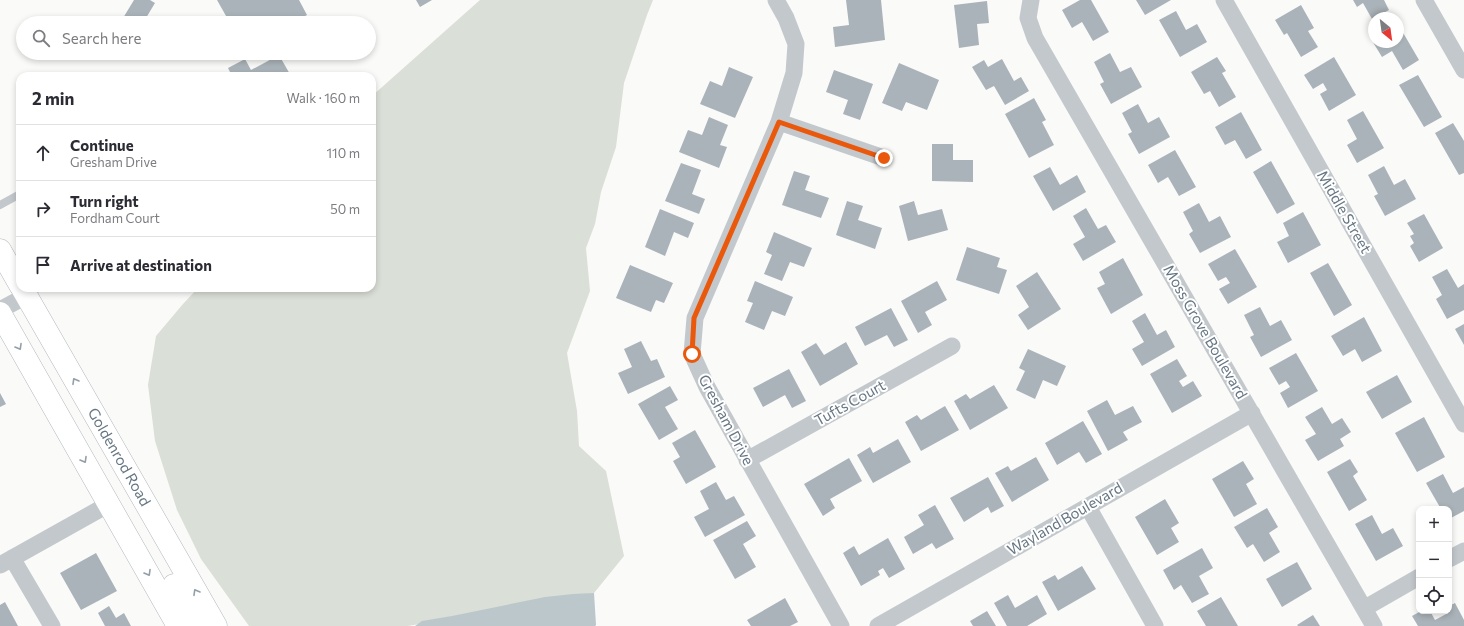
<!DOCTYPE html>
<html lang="en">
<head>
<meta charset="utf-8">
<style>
  :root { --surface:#fff; --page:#f2f2f3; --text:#2b2b33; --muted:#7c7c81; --line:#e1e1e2 }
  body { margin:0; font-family:Commissioner,sans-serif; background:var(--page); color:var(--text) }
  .controls { position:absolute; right:12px; bottom:12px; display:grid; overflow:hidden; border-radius:8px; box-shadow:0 2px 6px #0003 }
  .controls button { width:36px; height:36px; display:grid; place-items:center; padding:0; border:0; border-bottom:1px solid var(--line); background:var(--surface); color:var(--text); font:20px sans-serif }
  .compass { position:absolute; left:1368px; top:12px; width:36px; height:36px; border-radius:50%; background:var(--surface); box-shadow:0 2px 6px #0003; rotate:151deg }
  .stop { position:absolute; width:12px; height:12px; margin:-9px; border:3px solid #ea580c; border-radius:50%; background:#fff }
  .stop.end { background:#ea580c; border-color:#fff; box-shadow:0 1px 4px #0008 }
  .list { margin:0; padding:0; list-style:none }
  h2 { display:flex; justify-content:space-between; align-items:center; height:52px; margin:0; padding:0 16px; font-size:17px }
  h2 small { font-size:13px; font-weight:400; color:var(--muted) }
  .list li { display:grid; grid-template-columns:26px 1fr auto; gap:12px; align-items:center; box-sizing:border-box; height:56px; padding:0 16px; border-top:1px solid var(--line) }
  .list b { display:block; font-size:15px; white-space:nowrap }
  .list p { margin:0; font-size:13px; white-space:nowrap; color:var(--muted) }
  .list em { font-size:13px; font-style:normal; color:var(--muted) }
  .icon { flex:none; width:22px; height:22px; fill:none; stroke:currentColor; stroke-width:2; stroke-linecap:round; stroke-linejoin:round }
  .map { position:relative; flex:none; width:1464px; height:626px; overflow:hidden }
  .search { position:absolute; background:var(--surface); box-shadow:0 2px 6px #0003; left:16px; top:16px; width:360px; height:44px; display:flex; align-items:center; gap:10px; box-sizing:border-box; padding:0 14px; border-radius:22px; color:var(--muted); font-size:15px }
  .panel { position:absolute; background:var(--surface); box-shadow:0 2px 6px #0003; left:16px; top:72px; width:360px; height:220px; border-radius:12px }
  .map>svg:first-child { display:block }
  .green { fill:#dadfd7 }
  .water { fill:#bbc7cb }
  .building { fill:#aab3b9 }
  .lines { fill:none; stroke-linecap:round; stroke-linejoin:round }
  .secondary-casing { stroke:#b3babf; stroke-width:23 }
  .lane { stroke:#c3c8cc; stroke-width:8 }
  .street { stroke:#c3c8cc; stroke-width:17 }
  .secondary { stroke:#fff; stroke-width:22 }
  .oneway { stroke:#939fa8 }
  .route { stroke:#ea580c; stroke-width:5 }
  .labels { text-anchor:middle; stroke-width:4; stroke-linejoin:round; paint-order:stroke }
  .street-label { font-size:15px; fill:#657683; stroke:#fff }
</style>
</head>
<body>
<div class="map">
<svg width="1464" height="626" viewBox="0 0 1464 626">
  <rect width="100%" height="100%" fill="#fafaf8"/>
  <!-- green -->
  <path class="green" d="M480 0H653L647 15 624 83 616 147 601 192 595 224 586 248 590 291 567 353 577 411 579 446 606 471 624 556 594 593 408 626H249L201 559 177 510 155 441 148 385 156 336 183 304 198 288H372V96Z"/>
  <!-- water -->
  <path class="water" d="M594 593 596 625 595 626H415L422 621 452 616 545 597 573 594Z"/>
  <!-- building -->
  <path class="building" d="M134 0H150L155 3 143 23H120Z
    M217 0H299L307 15 292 23H230Z
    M416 0H432L420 7Z
    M846 0H881L885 40 835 47 833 27 849 25Z
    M1080 0H1091L1109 32 1093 41 1082 22 1072 28 1062 10Z
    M1136 0H1171L1145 15Z
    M1353 0H1384L1389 10 1372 19 1363 3 1357 7Z
    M987 1 989 23 977 24 979 45 959 48 954 5Z
    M1301 5 1314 28 1308 31 1318 47 1301 57 1287 33 1284 35 1275 20Z
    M1176 11 1186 30 1197 24 1207 42 1180 57 1159 20Z
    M1398 24 1419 60 1403 70 1392 51 1382 57 1371 39 1374 37V42H1398Z
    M1110 53 1120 72 1131 67 1142 87 1111 104 1100 84 1104 82 1094 62Z
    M279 55 291 76H232L228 68 245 59 251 70Z
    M1217 57 1226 71 1222 73 1236 97 1219 107 1210 91 1204 94 1191 72Z
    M1334 57 1356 95 1329 111 1320 94 1327 90 1323 83 1313 89 1304 75Z
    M1002 59 1014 81 1021 77 1029 91 1005 105 994 86 986 90 972 67 984 60 988 67Z
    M899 63 939 80 927 110 906 102 902 111 882 103Z
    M729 67 753 77 735 118 700 104 710 81 722 86Z
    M834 70 873 84 860 120 843 114 848 100 826 92Z
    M1418 75 1442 117 1424 127 1399 85Z
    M1034 98 1046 120 1042 122 1054 145 1029 158 1005 114Z
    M1138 104 1148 123 1159 117 1170 137 1139 154 1128 134 1132 132 1122 113Z
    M1363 111 1384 148 1357 163 1347 145 1357 139 1347 120Z
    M1241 112 1262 150 1246 159 1235 140 1225 145 1215 127Z
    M709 117 728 125 720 145 727 147 719 168 679 152 688 130 702 135Z
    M1453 123 1464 141V173L1459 175 1435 133Z
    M932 144H953V160H973V182L932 181Z
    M1175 150 1196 187 1179 196 1168 177 1158 183 1148 165Z
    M1271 161 1295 204 1277 214 1253 172Z
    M681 163 701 170 692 194 705 199 699 214 665 201Z
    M1384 166 1394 185 1405 179 1416 199 1385 216 1374 196 1378 194 1368 175Z
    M1050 167 1060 185 1077 175 1086 192 1053 211 1033 176Z
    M794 171 810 176 805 190 829 198 821 218 782 205Z
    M847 201 863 206 858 220 882 228 875 249 836 235Z
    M914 201 918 215 942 209 948 230 908 241 899 206Z
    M1199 203 1209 222 1220 216 1231 237 1200 253 1189 234 1193 231 1183 212Z
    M1086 208 1098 229 1106 225 1116 242 1083 261 1073 244 1085 237 1073 216Z
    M660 209 694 223 688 238 674 232 665 256 645 247Z
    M1303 212 1321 245 1288 263 1277 242 1289 236 1283 223Z
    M1424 214 1443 248 1419 262 1410 246 1414 243 1410 236 1414 234 1407 223Z
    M774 232 812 248 804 267 790 262 782 281 764 274 772 255 766 252Z
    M967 247 1000 258 997 267 1007 270 999 294 956 280Z
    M1235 249 1257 287 1228 304 1219 289 1230 283 1226 277 1218 281 1208 264Z
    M1123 258 1143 295 1111 314 1097 288 1105 284 1099 272Z
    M1328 263 1352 305 1334 316 1310 273Z
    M630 265 673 283 664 303 656 300 651 312 616 298Z
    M1447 269 1458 288 1464 284V310L1447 319 1436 299 1442 295 1432 277Z
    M1037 272 1061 309 1028 330 1018 315 1029 307 1016 286Z
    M755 281 793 297 785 316 772 311 764 330 745 322 753 303 747 301Z
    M937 281 947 300 925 312 932 325 918 333 901 301Z
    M1260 307 1270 326 1281 320 1292 340 1261 357 1250 337 1254 335 1244 315Z
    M891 308 908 340 894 347 887 335 865 346 855 327Z
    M1145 313 1157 335 1166 330 1175 347 1142 366 1132 349 1144 342 1132 321Z
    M1364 317 1382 351 1362 362 1355 349 1343 356 1331 336Z
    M1464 324V345L1455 329Z
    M641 341 651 361 657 359 665 377 628 394 618 373 632 367 624 349Z
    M846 342 858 364 820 386 801 352 816 343 824 355Z
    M1028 349 1066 366 1057 386 1043 380 1035 399 1016 390 1025 371 1019 368Z
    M1296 353 1318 391 1288 408 1280 393 1290 387 1286 381 1279 385 1269 368Z
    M1177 359 1187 376 1179 381 1183 387 1193 381 1202 396 1172 413 1150 374Z
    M789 369 806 401 792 408 785 395 763 407 753 388Z
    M1397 375 1412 402 1382 419 1366 392Z
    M994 385 1008 408 970 430 954 401 966 394 970 399Z
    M670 386 678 400 665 407 678 429 659 440 638 404Z
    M0 393 6 404 0 407Z
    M1107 400 1115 415 1133 406 1142 422 1123 432 1128 440 1108 451 1087 411Z
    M945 406 959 430 921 451 905 422 917 415 921 420Z
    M1322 407 1332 424 1342 418 1351 432 1340 439 1344 446 1318 461 1305 440 1316 434 1305 417Z
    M1424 417 1445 457 1417 472 1395 433Z
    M1083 421 1102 454 1086 463 1079 452 1057 465 1045 443Z
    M695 430 716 467 686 484 673 461 680 457 672 443Z
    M898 439 911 462 873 483 857 455 870 447 873 453Z
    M1036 457 1049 480 1012 502 995 473 1008 466 1011 471Z
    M849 458 862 481 830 499 835 508 823 516 804 484Z
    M1350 459 1358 472 1353 476 1367 500 1349 511 1327 472Z
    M1243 461 1254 479 1246 484 1257 504 1234 517 1212 479Z
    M1443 474 1453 493 1464 487V511L1449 519V509H1441L1426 483Z
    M988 477 1004 506 991 513 988 507 964 522 950 498Z
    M716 482 726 500 734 496 745 515 705 537 694 517 709 509 700 491Z
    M1165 499 1179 523 1171 528 1179 542 1157 555 1135 517Z
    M935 505 954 539 936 549 932 543 913 554 904 537 924 525 918 515Z
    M1267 508 1278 527 1269 533 1280 552 1264 562 1253 544 1247 548 1234 527Z
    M1372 515 1382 534 1393 528 1403 546 1376 561 1355 524Z
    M747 521 756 536 743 544 756 567 735 579 713 540Z
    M888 538 905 569 889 578 883 568 878 571 880 575 861 586 843 553 854 546 859 555Z
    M1202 548 1213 568 1199 576 1209 594 1192 603 1181 585 1174 590 1163 570Z
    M96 553 117 591 81 610 60 573Z
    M1297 562 1312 589 1282 607 1266 579Z
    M1082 566 1096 589 1058 611 1042 582 1055 575 1058 580Z
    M1008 595 1015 608 1037 595 1047 614 1027 626H1007L994 603Z
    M1221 597 1238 626H1206L1197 611Z
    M785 598 798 622 790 626H751L747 620Z
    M5 602 18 626H0V605Z
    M1455 603 1464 620V626H1418L1412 616 1421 611H1430L1435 620 1448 613 1447 611H1449V606Z
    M109 606 116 618 124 613 131 626H105L98 613Z
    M987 611 996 626H973L970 621Z
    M1313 615 1320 626H1298L1297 625Z"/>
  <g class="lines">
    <!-- secondary casing -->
    <g class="secondary-casing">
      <g id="secondary">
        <path d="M0 250 20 285"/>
        <path id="s1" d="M22 288 216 626"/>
        <path d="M0 313 178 626"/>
        <path d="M174 585 195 621 203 626"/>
      </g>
    </g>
    <!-- lane -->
    <path class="lane" d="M0 205 20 194
      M27 295 38 288"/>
    <!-- street -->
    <path class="street" d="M776 0 786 18 796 44 794 73 779 122 695 318 692 354 707 387 841 626
      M1031 0 1028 18 1035 38 1374 626
      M1224 0 1464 424
      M1424 0 1464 70
      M779 122 884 158
      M0 310 26 296
      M747 460 952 346
      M1088 507 1155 626
      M12 558 52 626
      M1449 559 1464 551
      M0 565 109 504
      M1365 608 1419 577
      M878 626 1252 413"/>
    <!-- secondary -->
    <use href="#secondary" class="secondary"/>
  </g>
  <!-- one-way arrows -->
  <defs><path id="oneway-chevron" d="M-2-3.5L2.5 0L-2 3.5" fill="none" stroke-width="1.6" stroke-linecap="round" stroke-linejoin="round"/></defs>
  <g class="oneway">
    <use href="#oneway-chevron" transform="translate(19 347) rotate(60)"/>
    <use href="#oneway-chevron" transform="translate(75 381) rotate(-120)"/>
    <use href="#oneway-chevron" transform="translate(84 460) rotate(60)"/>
    <use href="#oneway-chevron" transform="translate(148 573) rotate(60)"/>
    <use href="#oneway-chevron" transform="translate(196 592) rotate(-120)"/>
  </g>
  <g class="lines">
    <!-- route -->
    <path class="route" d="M692 354 694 318 779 122 884 158"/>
  </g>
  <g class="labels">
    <!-- street labels -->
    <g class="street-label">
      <text transform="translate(1344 212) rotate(60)" y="5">Middle Street</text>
      <text transform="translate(1205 332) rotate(60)" y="5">Moss Grove Boulevard</text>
      <text transform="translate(850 403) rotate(-29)" y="5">Tufts Court</text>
      <text transform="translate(726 420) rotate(62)" y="5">Gresham Drive</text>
      <text dy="5" stroke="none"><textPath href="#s1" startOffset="195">Goldenrod Road</textPath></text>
      <text transform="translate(1065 519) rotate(-30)" y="5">Wayland Boulevard</text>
    </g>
  </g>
</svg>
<div class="controls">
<button>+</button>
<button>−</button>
<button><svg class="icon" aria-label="locate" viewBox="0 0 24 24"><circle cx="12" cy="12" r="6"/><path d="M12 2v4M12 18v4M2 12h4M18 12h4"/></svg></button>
</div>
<svg class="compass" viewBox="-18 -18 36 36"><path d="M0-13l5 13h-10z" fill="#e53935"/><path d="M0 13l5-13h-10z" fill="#7c7c81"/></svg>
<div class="stop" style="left:692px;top:354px"></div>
<div class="stop end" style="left:884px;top:158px"></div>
<div class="search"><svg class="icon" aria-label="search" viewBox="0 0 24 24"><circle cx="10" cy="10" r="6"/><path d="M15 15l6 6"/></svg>Search here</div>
<section class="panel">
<h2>2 min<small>Walk · 160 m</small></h2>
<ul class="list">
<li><svg class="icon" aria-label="ahead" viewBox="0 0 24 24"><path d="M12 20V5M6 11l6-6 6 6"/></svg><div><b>Continue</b><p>Gresham Drive</p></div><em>110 m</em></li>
<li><svg class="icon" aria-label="right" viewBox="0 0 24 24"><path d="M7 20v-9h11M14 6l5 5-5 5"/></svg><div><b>Turn right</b><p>Fordham Court</p></div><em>50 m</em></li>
<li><svg class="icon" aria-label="arrive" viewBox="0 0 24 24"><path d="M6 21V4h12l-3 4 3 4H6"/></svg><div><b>Arrive at destination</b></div></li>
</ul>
</section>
</div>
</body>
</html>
